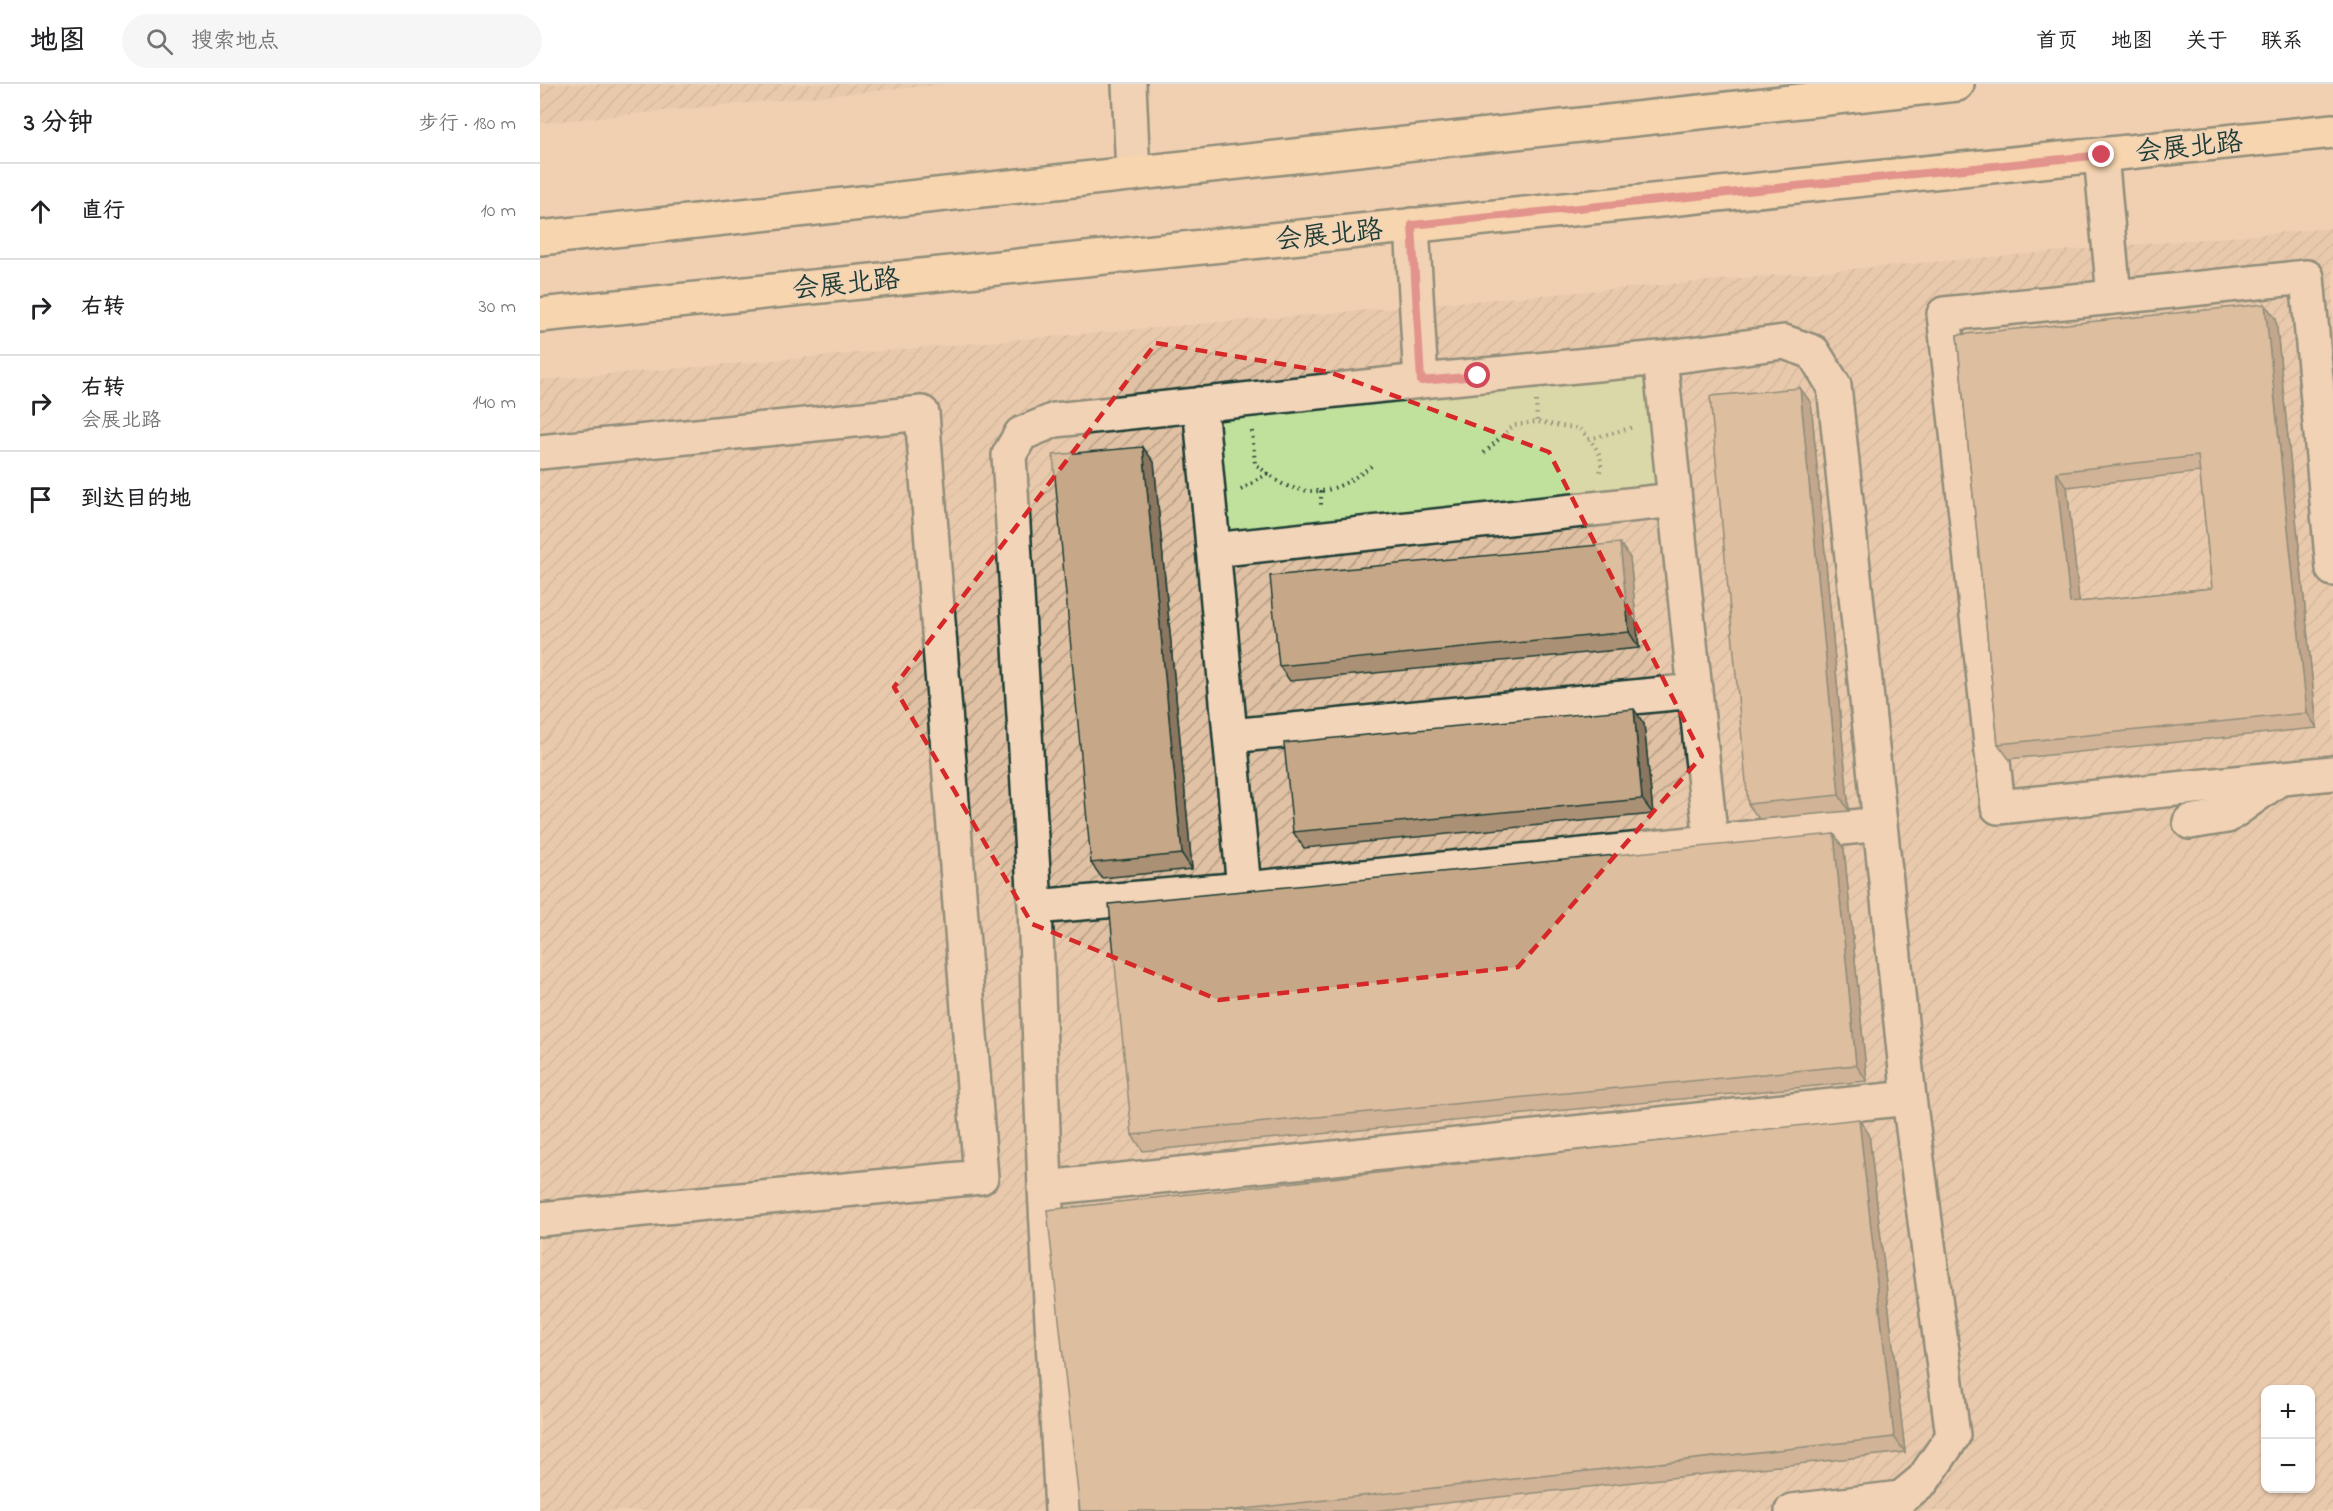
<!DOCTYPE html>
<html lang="zh">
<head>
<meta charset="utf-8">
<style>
  :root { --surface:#fff; --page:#f6f6f6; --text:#202124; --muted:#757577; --line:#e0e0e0 }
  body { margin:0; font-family:"Indie Flower","LXGW WenKai TC",sans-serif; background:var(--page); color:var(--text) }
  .controls { position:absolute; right:18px; bottom:18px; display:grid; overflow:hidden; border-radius:12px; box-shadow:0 2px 4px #0004 }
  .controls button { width:54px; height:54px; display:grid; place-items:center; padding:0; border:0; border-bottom:2px solid var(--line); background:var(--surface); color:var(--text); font:30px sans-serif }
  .stop { position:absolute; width:18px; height:18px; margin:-14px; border:4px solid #d1495b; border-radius:50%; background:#fff }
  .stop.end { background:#d1495b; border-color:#fff; box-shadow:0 2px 6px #0008 }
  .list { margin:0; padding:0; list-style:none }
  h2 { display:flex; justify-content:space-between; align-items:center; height:78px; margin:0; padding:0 24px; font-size:26px }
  h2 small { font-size:20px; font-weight:400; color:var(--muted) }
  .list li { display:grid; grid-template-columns:39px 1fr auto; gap:18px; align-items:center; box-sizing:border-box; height:96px; padding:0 24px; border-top:2px solid var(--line) }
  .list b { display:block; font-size:22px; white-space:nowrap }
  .list p { margin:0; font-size:20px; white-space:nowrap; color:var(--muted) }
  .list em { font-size:20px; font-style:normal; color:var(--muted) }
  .icon { flex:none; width:33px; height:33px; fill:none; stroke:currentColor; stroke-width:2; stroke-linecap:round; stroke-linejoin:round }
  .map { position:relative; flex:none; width:1793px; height:1427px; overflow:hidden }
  header { display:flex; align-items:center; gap:36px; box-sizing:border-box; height:84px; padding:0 30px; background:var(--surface); border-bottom:2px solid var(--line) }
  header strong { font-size:28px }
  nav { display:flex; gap:33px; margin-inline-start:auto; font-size:21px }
  .search { width:420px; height:54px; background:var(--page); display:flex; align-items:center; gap:15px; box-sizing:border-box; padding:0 21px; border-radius:33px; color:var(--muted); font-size:22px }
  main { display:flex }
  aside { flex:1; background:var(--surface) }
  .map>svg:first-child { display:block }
  .industrial { fill:url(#industrial-furrows); fill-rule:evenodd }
  .grass { fill:#bfe19b; stroke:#6f8f68; stroke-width:1.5 }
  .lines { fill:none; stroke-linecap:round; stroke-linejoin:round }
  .minor-casing { stroke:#1f3d34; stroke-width:38 }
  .major-casing { stroke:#1f3d34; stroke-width:38 }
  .path { stroke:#1f3d34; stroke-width:4; stroke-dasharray:1.5 4.5; stroke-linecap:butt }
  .minor { stroke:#f2d4b8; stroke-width:33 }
  .major { stroke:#fddbac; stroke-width:33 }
  .wall { fill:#aa9075; stroke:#1f3d34; stroke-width:1.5; fill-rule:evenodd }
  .shaded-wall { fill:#8b765f; stroke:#1f3d34; stroke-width:1.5 }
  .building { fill:#c6a888; stroke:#1f3d34; stroke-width:1.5; fill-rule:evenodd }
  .route { stroke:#d1495b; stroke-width:8 }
  .marked { fill:none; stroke:#d62828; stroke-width:4.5; stroke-dasharray:12 8; stroke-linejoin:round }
  .labels { text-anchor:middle; stroke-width:4.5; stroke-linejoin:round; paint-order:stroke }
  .street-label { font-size:27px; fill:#1f3d34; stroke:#f2d4b8 }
</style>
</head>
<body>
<header>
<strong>地图</strong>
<div class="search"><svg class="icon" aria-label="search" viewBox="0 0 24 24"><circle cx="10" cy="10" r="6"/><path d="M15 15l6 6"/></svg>搜索地点</div>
<nav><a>首页</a><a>地图</a><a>关于</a><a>联系</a></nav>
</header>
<main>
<aside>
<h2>3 分钟<small>步行 · 180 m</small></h2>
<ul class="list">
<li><svg class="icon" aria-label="ahead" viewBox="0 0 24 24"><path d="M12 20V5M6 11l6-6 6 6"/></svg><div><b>直行</b></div><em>10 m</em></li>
<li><svg class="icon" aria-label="right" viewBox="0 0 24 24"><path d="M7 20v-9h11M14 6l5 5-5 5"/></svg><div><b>右转</b></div><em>30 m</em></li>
<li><svg class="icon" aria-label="right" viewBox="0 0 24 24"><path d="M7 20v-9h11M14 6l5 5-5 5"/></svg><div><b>右转</b><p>会展北路</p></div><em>140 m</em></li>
<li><svg class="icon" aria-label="arrive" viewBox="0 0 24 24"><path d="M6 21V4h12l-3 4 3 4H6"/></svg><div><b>到达目的地</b></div></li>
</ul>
</aside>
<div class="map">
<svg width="1793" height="1427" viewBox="0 0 1793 1427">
  <defs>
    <pattern id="industrial-furrows" width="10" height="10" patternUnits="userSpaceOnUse" patternTransform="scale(1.5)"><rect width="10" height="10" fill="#e0c1a3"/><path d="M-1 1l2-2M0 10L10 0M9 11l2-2" fill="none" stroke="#b59e86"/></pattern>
  </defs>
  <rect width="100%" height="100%" fill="#f1d0b2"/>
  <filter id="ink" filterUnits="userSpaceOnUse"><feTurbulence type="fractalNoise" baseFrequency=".0167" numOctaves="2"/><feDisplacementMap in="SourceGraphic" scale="12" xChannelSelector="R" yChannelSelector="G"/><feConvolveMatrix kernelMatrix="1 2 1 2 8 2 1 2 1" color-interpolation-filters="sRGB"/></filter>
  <g filter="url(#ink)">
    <!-- industrial -->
    <path class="industrial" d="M0 0H407L0 39Z
      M1793 144V1427H0V296ZM1726 1306H1770V1404H1726Z"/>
    <!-- grass -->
    <path class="grass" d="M1120 274 1135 416 673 466 660 320Z"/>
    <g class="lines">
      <!-- minor casing -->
      <g class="minor-casing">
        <path id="minor" d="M589 0 593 90
          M1561 71 1574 213 1404 230 1458 723 1793 689
          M872 141 881 297 515 336 481 350 469 371 495 823 505 1104 1369 1014 1340 740 1171 758 1120 274 881 297
          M1574 213 1767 193 1793 485
          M1120 274 1244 258 1273 268 1294 302 1340 740
          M660 320 704 805
          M0 368 382 329 441 1093 0 1135
          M673 466 1135 416
          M690 652 1155 607
          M1650 738 1687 732 1737 696
          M495 823 704 805 1171 758
          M505 1104 522 1427
          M1252 1427 1361 1414 1383 1396 1413 1352 1369 1014"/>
      </g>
      <!-- major casing -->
      <g class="major-casing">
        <path id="major" d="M0 154 1417 0
          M0 231 1793 47"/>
      </g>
      <!-- path -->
      <path class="path" d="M996 317 997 338
        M712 347 715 380C725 387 736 398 747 402 785 415 804 402 834 380
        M1049 355 1094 343
        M944 369 974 341 997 338 1040 345C1051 357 1067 372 1059 390
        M701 406 728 389
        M781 407V421"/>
      <!-- minor -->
      <use href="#minor" class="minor"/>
      <!-- major -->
      <use href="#major" class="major"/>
    </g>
    <!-- wall -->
    <path class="wall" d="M1736 235 1777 644 1469 675 1458 660 1417 251ZM1660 388 1672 504 1539 518 1527 403Z
      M1260 304 1271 319 1309 727 1219 735 1208 720Z
      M614 378 652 785 562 794 551 779Z
      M1090 474 1099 564 750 597 739 582Z
      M1104 640 1113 730 764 764 753 748Z
      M1294 750 1304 765 1327 997 603 1067 592 1051Z
      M1329 1050 1365 1368 834 1427H540Z"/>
    <!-- shaded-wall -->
    <path class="shaded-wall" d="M1725 220 1736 235 1777 644 1767 629Z
      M1260 304 1271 319 1309 727 1299 711Z
      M603 363 614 378 652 785 642 770Z
      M1516 388 1527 403 1541 534 1530 519Z
      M1080 459 1090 474 1099 564 1089 548Z
      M1094 625 1104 640 1113 730 1102 715Z
      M1294 750 1304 765 1327 997 1316 981Z
      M1319 1035 1329 1050 1365 1368 1354 1353Z"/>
    <!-- building -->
    <path class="building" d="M1725 220 1767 629 1458 660 1417 251ZM1658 372 1672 504 1530 519 1516 388Z
      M1260 304 1299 711 1208 720 1170 312Z
      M603 363 642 770 551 779 513 371Z
      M1080 459 1089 548 739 582 730 492Z
      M1094 625 1102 715 753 748 744 659Z
      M1294 750 1316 981 592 1051 569 820Z
      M1319 1035 1354 1353 687 1427H540L507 1126Z"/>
  </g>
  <g class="lines" filter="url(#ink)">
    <!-- route -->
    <path class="route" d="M938 292 881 297 872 141 1562 71"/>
  </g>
  <!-- marked area -->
  <path d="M0 0H1793V1427H0ZM616 259 789 288 1009 368 1162 672 978 883 679 916 492 840 354 603Z" fill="#f1d0b2" fill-opacity=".55" fill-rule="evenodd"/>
  <path class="marked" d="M616 259 789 288 1009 368 1162 672 978 883 679 916 492 840 354 603Z"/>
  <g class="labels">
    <!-- street labels -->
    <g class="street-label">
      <text transform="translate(1649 62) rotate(-6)" y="9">会展北路</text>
      <text transform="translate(789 150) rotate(-6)" y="9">会展北路</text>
      <text transform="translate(306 199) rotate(-6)" y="9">会展北路</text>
    </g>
  </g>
</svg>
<div class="controls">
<button>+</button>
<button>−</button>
</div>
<div class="stop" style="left:938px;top:292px"></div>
<div class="stop end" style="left:1562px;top:71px"></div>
</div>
</main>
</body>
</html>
